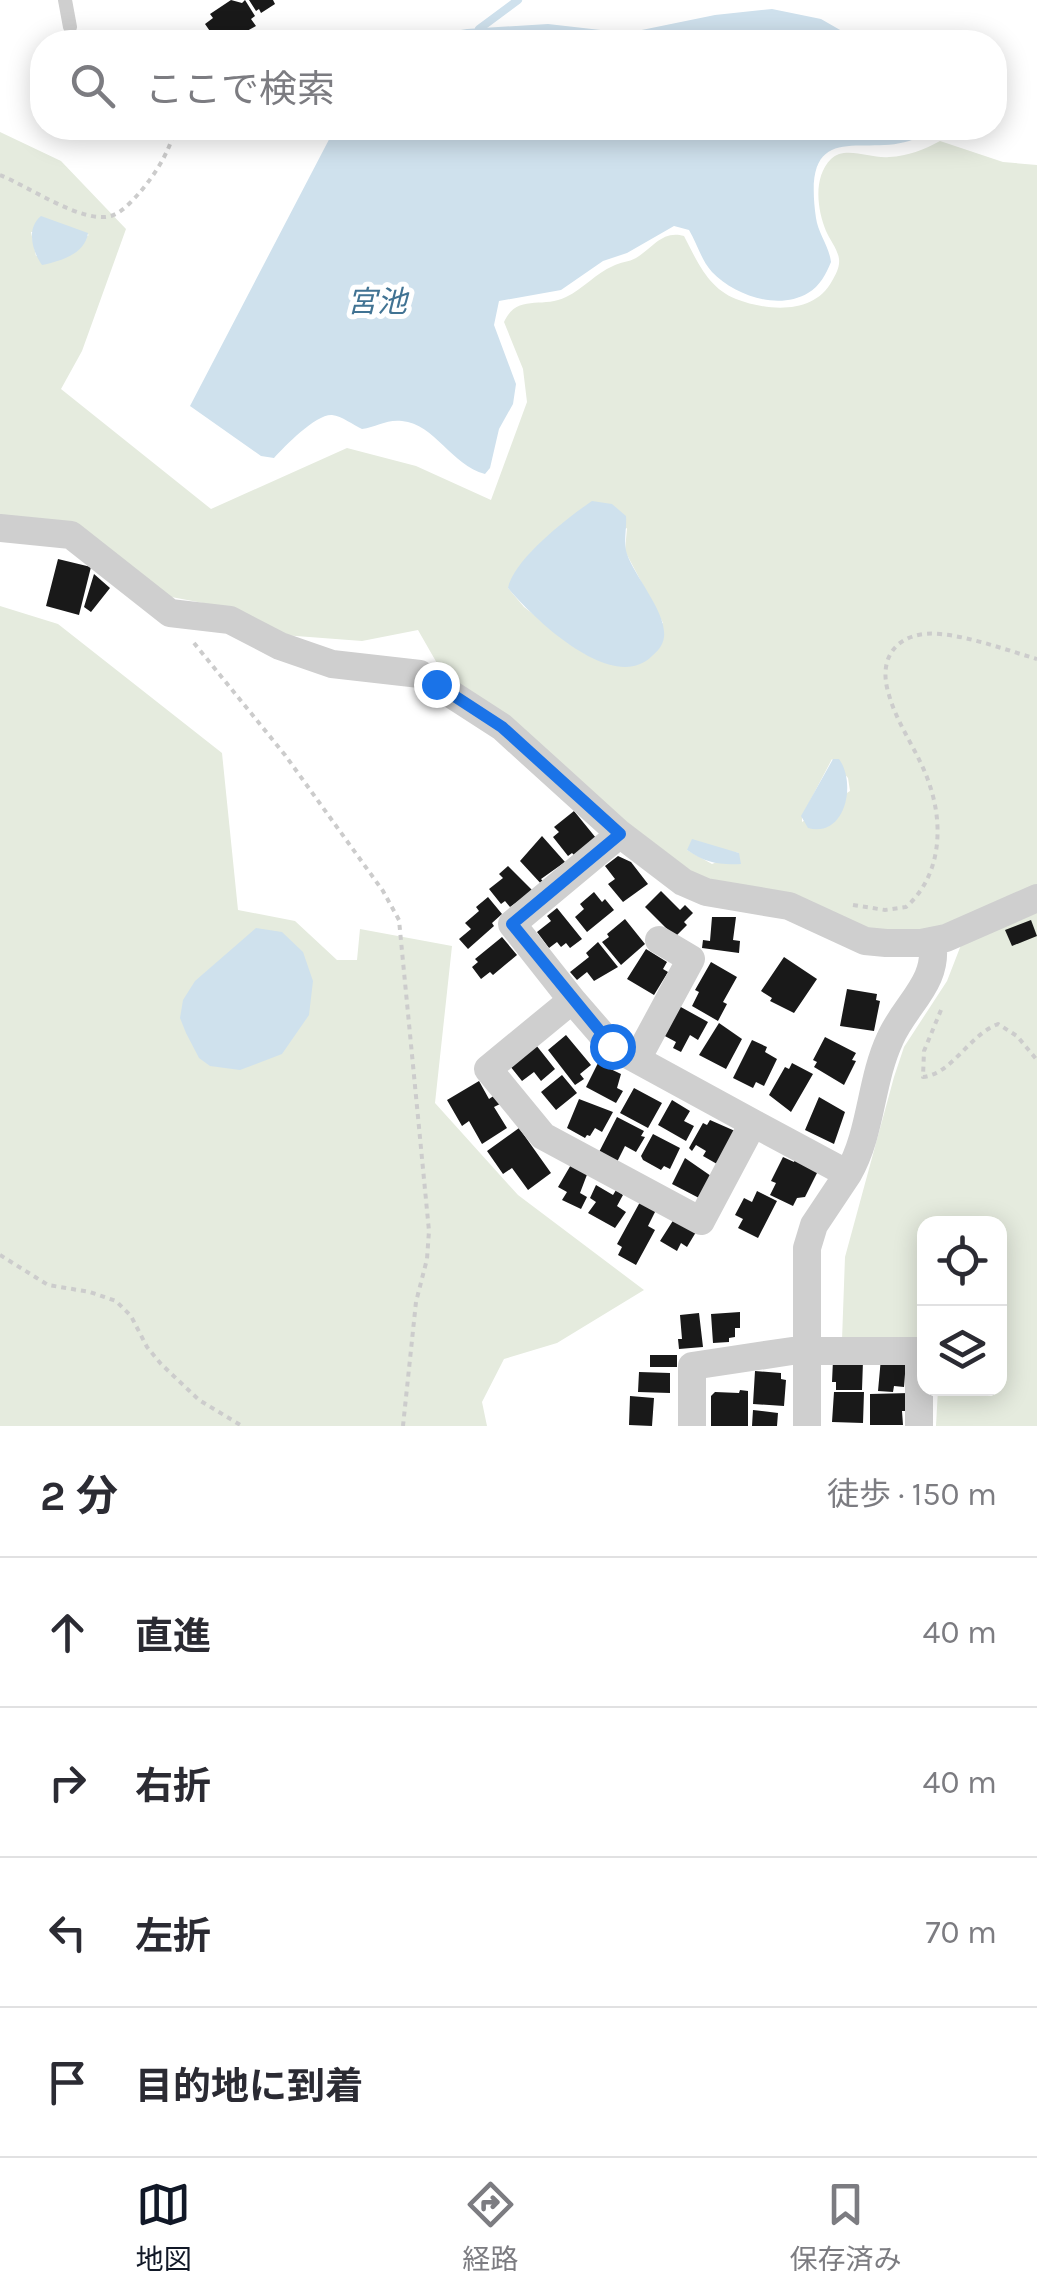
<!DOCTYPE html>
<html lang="ja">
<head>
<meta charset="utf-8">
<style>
  :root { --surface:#fff; --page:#f2f2f3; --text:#2b2b33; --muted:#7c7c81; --line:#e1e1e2; --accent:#111827 }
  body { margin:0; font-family:Karla,"Noto Sans JP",sans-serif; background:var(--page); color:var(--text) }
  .controls { position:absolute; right:30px; bottom:30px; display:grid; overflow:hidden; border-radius:20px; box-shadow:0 5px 25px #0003 }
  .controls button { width:90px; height:90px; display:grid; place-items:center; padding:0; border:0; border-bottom:2px solid var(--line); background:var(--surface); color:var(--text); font:50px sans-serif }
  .stop { position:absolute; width:30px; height:30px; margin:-22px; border:8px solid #1a73e8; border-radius:50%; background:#fff }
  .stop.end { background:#1a73e8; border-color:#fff; box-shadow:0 2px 10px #0008 }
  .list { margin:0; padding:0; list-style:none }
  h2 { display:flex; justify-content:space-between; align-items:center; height:130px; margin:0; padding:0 40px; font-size:42px }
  h2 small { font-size:32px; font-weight:400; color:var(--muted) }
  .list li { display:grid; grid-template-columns:65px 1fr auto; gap:30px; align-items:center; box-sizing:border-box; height:150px; padding:0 40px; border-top:2px solid var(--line) }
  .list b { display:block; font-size:38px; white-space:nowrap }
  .list em { font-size:32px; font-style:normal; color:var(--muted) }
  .icon { flex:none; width:55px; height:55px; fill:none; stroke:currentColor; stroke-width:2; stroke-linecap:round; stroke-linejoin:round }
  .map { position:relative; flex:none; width:1037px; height:1426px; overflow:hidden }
  .search { position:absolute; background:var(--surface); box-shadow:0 5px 25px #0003; left:30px; right:30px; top:30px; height:110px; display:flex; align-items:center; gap:25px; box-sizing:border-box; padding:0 35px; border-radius:40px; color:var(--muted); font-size:38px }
  .sheet { height:730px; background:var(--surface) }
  nav { display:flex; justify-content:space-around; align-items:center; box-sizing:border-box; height:140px; border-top:2px solid var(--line); background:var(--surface); font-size:28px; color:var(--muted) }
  nav a { display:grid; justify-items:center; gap:5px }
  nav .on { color:var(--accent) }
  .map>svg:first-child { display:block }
  .green { fill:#e5ebde; fill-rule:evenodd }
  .water { fill:#cfe1ed }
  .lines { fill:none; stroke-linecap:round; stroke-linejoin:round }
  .stream { stroke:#cfe1ed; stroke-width:8 }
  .building { fill:#191919 }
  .path { stroke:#ccc; stroke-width:4; stroke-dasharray:5 5; stroke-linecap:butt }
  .lane { stroke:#cfcfcf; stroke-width:14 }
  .street { stroke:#cfcfcf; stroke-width:28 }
  .route { stroke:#1a73e8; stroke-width:12 }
  .labels { text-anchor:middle; stroke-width:10; stroke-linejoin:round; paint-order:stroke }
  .water-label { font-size:30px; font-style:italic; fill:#417393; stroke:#fff }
</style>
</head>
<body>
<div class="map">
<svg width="1037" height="1426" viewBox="0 0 1037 1426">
  <rect width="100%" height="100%" fill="#fff"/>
  <!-- green -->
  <path class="green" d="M0 132 61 161 126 229 82 351 61 389 211 509 347 448 416 466 491 500 527 402 523 369 504 322C517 293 543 309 566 297 583 289 596 273 613 266 620 262 629 262 636 258 653 248 662 230 684 236 697 261 708 288 736 299 767 311 814 315 832 281 836 274 840 267 839 259 838 250 830 240 826 231 817 209 813 177 831 159 845 145 871 159 889 157 909 156 923 150 940 141L1003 162 1037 165V885L945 930 864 933 710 884 674 866 446 679 418 630 362 641 283 635 224 607 161 595 0 515ZM81 231 89 235 36 256 31 232ZM627 528 625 551 663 623 585 654 524 607 508 588ZM832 759 848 778 850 791 802 822V816ZM714 848 739 853 712 864 687 850Z
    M0 606 58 624 222 753 238 910 295 921 337 960H357L360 929 452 946 435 1103 518 1195 644 1290 557 1343 504 1359 482 1402 487 1426H0Z
    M1037 908V1426H936L938 1389 1000 1388V1224H924V1340H842L845 1257 894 1077 904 1047 947 981 961 945Z"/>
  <!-- water -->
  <path class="water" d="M772 9 821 19 861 42H410L418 37 467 29 548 24 627 33 715 15Z
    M335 128H932C882 173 799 101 816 218 818 233 829 246 831 262 826 274 820 286 808 293 778 311 734 295 712 272 701 260 697 243 689 230L674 226 627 253 603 261 561 290 499 301 494 325 516 384 513 404 499 429 490 468 485 474C451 465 435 424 402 421 387 419 376 427 362 429 353 425 342 416 332 415 316 414 285 446 274 458L261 456 190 406Z
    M41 216 88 233C85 254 61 261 42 265 32 251 26 228 41 216Z
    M592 501 612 504 626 516C627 528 623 543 627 554 635 577 667 613 664 637 663 645 658 651 652 656 613 695 534 619 508 588 514 559 567 518 592 501Z
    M833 759H839C857 784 845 838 808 828L801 816Z
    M692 839 739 853 741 864C719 865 706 863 687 850Z
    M256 928 282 932 303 952 313 981 309 1015 282 1054 240 1070 210 1066 199 1058 186 1033 180 1018 183 1000 195 981Z"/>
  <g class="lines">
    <!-- stream -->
    <path class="stream" d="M479 29 518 0"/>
  </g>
  <!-- building -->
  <path class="building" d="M231 0 242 3 245 0 255 16 251 19 256 26 227 42 221 32 214 37 205 24 213 18 210 14Z
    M249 0H273L275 4 261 13 259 9 256 11Z
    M259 30 267 42H249L245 36Z
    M58 559 91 567 79 615 46 606Z
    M94 574 110 588 91 612 84 607Z
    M574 811 596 838 575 856 572 853 568 856 553 837 559 832 554 827Z
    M542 836 565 862 541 879 546 885 544 887 520 861Z
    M618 856 631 862 648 884 623 902 608 884 615 879 605 866Z
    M508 866 533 891 510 907 505 901 501 904 489 889 503 878 499 874Z
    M661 891 680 910 685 905 693 913 684 922 687 925 675 937 645 907Z
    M594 892 602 902 605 899 614 910 587 932 575 917 584 909 580 904Z
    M488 897 502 914 492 923 494 926 468 949 459 939 471 929 465 923 479 911 476 907Z
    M557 908 582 939 570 948 566 943 561 947 557 942 549 948 537 932 551 921 547 916Z
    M712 917H736L733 940 740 941 739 953 702 948 703 940 710 941Z
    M625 919 645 944 621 965 602 942 609 937 607 934Z
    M1031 920 1037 936 1012 946 1005 930Z
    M502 937 517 955 493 975 490 972 481 979 472 967 478 962 475 959Z
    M598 942 618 967 594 981 587 972 577 980 570 972 589 957 586 953Z
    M646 949 667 962 663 969 668 972 654 995 627 979Z
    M784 957 817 979 794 1013 770 1001 772 998 761 991Z
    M711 962 737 977 723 1002 727 1004 718 1021 692 1006 699 992 695 990Z
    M847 989 877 994 876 1000 880 1001 874 1031 840 1026Z
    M679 1006 708 1022 698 1040 690 1035 681 1052 673 1048 676 1042 663 1035Z
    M719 1023 742 1039 726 1069 699 1055Z
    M566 1035 591 1065 580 1074 584 1079 575 1085 548 1050Z
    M825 1037 856 1053 852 1060 856 1061 844 1085 814 1067 817 1062 813 1060Z
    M752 1040 767 1047 765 1052 777 1059 764 1086 756 1082 753 1088 733 1078Z
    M536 1045 555 1069 541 1081 534 1072 522 1081 510 1066Z
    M598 1063 621 1074 617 1088 623 1091 616 1103 586 1087Z
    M792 1063 813 1074 791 1112 769 1095 785 1067 789 1069Z
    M562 1075 577 1093 556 1110 541 1092Z
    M479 1081 489 1099 495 1095 500 1104 494 1107 507 1128 482 1144 469 1121 462 1126 447 1100Z
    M634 1088 662 1103 648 1128 620 1113Z
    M819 1097 845 1112 834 1144 805 1130Z
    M579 1099 613 1112 602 1132 595 1128 590 1136 587 1135 585 1138 567 1128Z
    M672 1100 690 1111 684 1121 694 1126 686 1141 658 1125Z
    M617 1117 644 1131 641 1136 645 1137 636 1152 625 1146 616 1164 598 1154Z
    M710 1120 735 1131 717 1164 703 1156 706 1151 696 1145 692 1151 689 1148 703 1123 707 1125Z
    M519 1128 551 1173 528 1190 512 1168 503 1174 487 1151Z
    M653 1134 680 1148 670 1169 664 1166 661 1170 643 1160 641 1156Z
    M783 1157 794 1162 796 1157 819 1169 805 1197 797 1198 793 1206 770 1195 776 1183 771 1181Z
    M685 1158 711 1176 699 1198 672 1184Z
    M572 1163 588 1172 580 1193 587 1197 581 1209 562 1200 567 1192 558 1187Z
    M596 1185 613 1195 616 1190 623 1195 617 1206 626 1212 615 1228 588 1213 596 1202 590 1198Z
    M757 1191 777 1201 758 1238 738 1228 743 1219 735 1215 744 1198 752 1202Z
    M640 1202 656 1210 648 1226 655 1230 636 1265 618 1255 622 1247 617 1244Z
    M674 1219 696 1232 687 1247 681 1243 677 1251 660 1241Z
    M740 1312V1328H735V1337L729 1338V1342L713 1343 711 1314Z
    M699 1313 703 1347 679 1349 678 1339H682L680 1315Z
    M650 1355H677V1367H650Z
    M881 1358 906 1361 904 1387 894 1386 893 1392 878 1391Z
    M833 1360 863 1361 862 1390H836V1382H832Z
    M755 1371 781 1373V1379L786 1380 784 1406 753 1404Z
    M639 1372 670 1373V1393L638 1392Z
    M740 1390 748 1391V1426H711V1396L715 1392 739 1393Z
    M834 1392H864L863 1423 832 1422Z
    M910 1393V1411H902L903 1425H870V1394Z
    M630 1396 654 1398 652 1426 629 1425Z
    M753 1410 778 1413 777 1426H752Z"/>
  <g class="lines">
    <!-- path -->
    <path class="path" d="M0 175C28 186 82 224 111 216 123 212 133 200 141 191 155 174 166 157 173 136
      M194 643 285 755 383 891 399 920 429 1231 427 1259 416 1302 403 1426
      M853 905 885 910 906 907C940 877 944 828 930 786 920 754 898 727 889 695 876 655 900 630 940 634 972 637 1006 650 1037 659
      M941 1010 924 1051 923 1077C952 1074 969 1035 998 1024L1017 1036 1037 1060
      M0 1255 48 1285 90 1292 116 1301 131 1316 147 1347 161 1364 199 1400 242 1426"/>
    <!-- lane -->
    <path class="lane" d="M65 0 70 27"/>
    <!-- street -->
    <path class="street" d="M0 528 71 535 170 613 230 620 280 646 332 664 420 674 502 727 620 834 683 882 706 892 789 906 865 941 886 943H921L946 938 1037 898
      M620 834 512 924 572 1000 488 1069 543 1136 701 1221 753 1123 848 1174 814 1225 807 1248V1426
      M572 1000 612 1046 753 1123
      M637 1059 691 959 659 940
      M848 1174C872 1132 870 1082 890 1039 905 1004 940 982 932 941
      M692 1426V1366L792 1351H919V1426"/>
  </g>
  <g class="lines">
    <!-- route -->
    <path class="route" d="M436 684 502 727 620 834 512 924 612 1046"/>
  </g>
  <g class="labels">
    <!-- water labels -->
    <g class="water-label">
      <text x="377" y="312">宮池</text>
    </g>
  </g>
</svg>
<div class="controls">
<button><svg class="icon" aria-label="locate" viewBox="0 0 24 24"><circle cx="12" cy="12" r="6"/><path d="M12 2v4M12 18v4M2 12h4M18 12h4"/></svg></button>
<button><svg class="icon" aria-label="layers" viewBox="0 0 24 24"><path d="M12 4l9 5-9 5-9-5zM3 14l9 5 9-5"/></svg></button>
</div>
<div class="stop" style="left:612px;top:1046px"></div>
<div class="stop end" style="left:436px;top:684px"></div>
<div class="search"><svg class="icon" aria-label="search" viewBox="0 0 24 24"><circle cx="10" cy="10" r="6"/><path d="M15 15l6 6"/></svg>ここで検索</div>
</div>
<section class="sheet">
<h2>2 分<small>徒歩 · 150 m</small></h2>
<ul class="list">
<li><svg class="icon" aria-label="ahead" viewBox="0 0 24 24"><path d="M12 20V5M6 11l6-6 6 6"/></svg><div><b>直進</b></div><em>40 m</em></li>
<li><svg class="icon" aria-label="right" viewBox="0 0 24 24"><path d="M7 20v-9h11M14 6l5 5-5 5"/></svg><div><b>右折</b></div><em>40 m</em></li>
<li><svg class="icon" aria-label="left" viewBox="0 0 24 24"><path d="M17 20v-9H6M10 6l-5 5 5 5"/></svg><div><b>左折</b></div><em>70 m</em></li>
<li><svg class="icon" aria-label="arrive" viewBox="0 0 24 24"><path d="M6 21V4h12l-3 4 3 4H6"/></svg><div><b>目的地に到着</b></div></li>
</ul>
</section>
<nav>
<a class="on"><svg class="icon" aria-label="map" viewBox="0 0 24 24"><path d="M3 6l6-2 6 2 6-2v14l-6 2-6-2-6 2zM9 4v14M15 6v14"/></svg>地図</a>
<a><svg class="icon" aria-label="directions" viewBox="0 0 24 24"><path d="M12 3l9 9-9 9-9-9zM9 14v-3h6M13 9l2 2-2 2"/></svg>経路</a>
<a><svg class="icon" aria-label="saved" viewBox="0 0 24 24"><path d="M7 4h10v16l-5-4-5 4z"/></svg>保存済み</a>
</nav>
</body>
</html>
